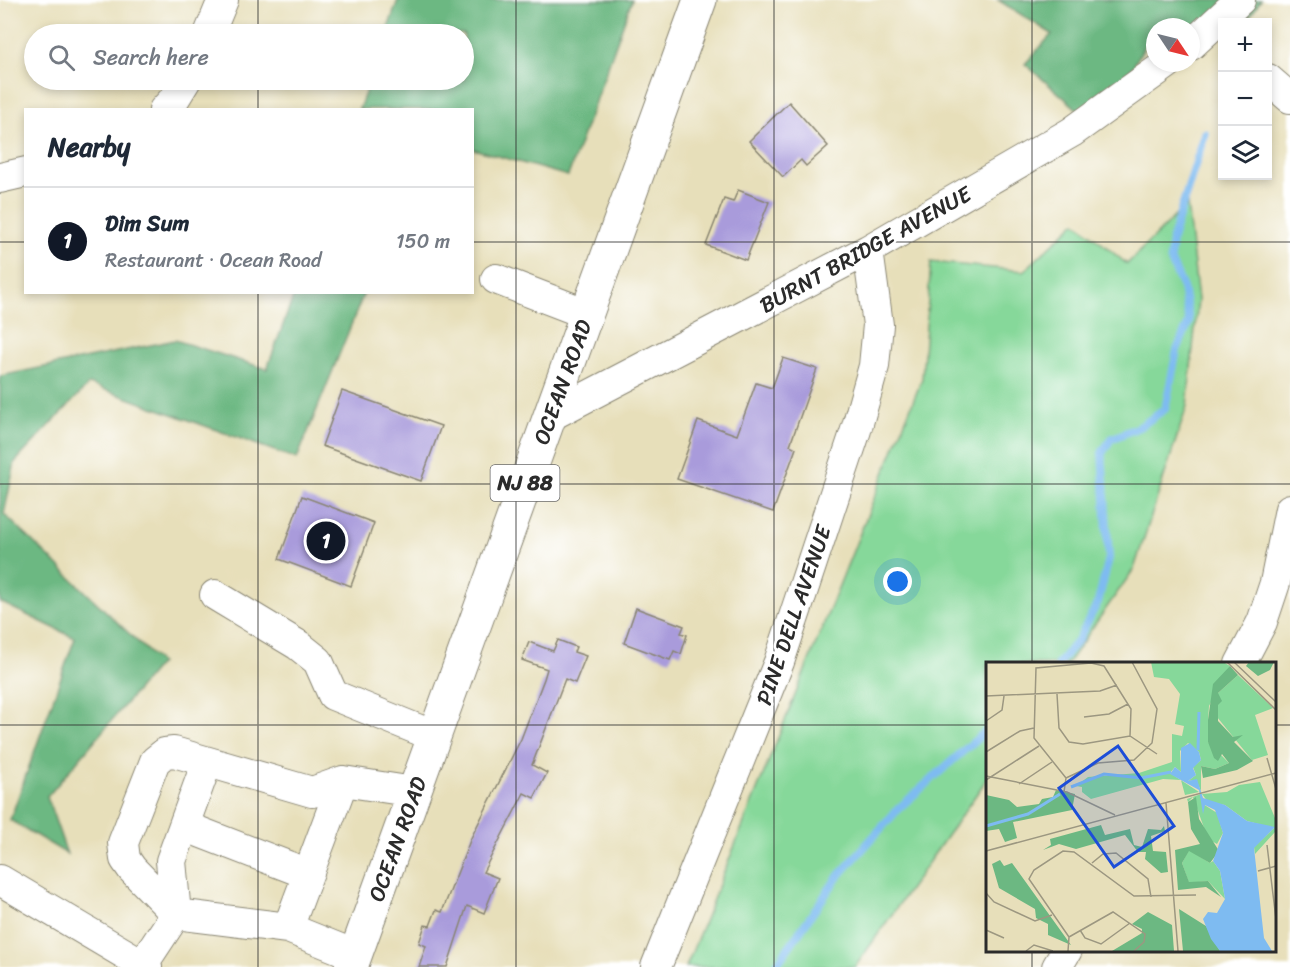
<!DOCTYPE html>
<html lang="en">
<head>
<meta charset="utf-8">
<style>
  :root { --surface:#fff; --page:#f6f6f7; --text:#1f2937; --muted:#747a83; --line:#e0e1e3; --accent:#111827 }
  body { margin:0; font-family:Sriracha,sans-serif; background:var(--page); color:var(--text) }
  .controls { position:absolute; right:18px; top:18px; display:grid; overflow:hidden; border-radius:0px; box-shadow:0 3px 9px #0003 }
  .controls button { width:54px; height:54px; display:grid; place-items:center; padding:0; border:0; border-bottom:2px solid var(--line); background:var(--surface); color:var(--text); font:30px sans-serif }
  .compass { position:absolute; left:1146px; top:18px; width:54px; height:54px; border-radius:50%; background:var(--surface); box-shadow:0 3px 9px #0003; rotate:125deg }
  .you { position:absolute; left:898px; top:582px; width:21px; height:21px; margin:-15px; border:4px solid #fff; border-radius:50%; background:#1a73e8; box-shadow:0 0 0 9px #1a73e833 }
  .badge { display:grid; place-items:center; width:39px; height:39px; border-radius:50%; background:var(--accent); color:#fff; font-size:20px; font-weight:700 }
  .pin { position:absolute; translate:-50% -50%; border:3px solid #fff; box-shadow:0 2px 6px #0006 }
  .list { margin:0; padding:0; list-style:none }
  h2 { display:flex; justify-content:space-between; align-items:center; height:78px; margin:0; padding:0 24px; font-size:26px }
  h2 small { font-size:20px; font-weight:400; color:var(--muted) }
  .list li { display:grid; grid-template-columns:39px 1fr auto; gap:18px; align-items:center; box-sizing:border-box; height:108px; padding:0 24px; border-top:2px solid var(--line) }
  .list b { display:block; font-size:22px; white-space:nowrap }
  .list p { margin:0; font-size:20px; white-space:nowrap; color:var(--muted) }
  .list em { font-size:20px; font-style:normal; color:var(--muted) }
  .icon { flex:none; width:33px; height:33px; fill:none; stroke:currentColor; stroke-width:2; stroke-linecap:round; stroke-linejoin:round }
  .map { position:relative; flex:none; width:1290px; height:967px; overflow:hidden }
  .search { position:absolute; background:var(--surface); box-shadow:0 3px 9px #0003; left:24px; top:24px; width:450px; height:66px; display:flex; align-items:center; gap:15px; box-sizing:border-box; padding:0 21px; border-radius:33px; color:var(--muted); font-size:22px }
  .panel { position:absolute; background:var(--surface); box-shadow:0 3px 9px #0003; left:24px; top:108px; width:450px; height:186px; border-radius:0px }
  .map>svg:first-child { display:block }
  .green { fill:#86d89a; stroke:#588262; stroke-width:1.5 }
  .forest { fill:#6cb882; stroke:#4c7256; stroke-width:1.5 }
  .lines { fill:none; stroke-linecap:round; stroke-linejoin:round }
  .stream { stroke:#7ebbf1; stroke-width:8 }
  .building { fill:#a99bdb }
  .minor-casing { stroke:#898572; stroke-width:32 }
  .major-casing { stroke:#898572; stroke-width:35 }
  .minor { stroke:#fff; stroke-width:30 }
  .major { stroke:#fff; stroke-width:33 }
  .grid { fill:none; stroke:#2b2b2b; stroke-width:1.5; stroke-opacity:0.55 }
  .labels { text-anchor:middle; stroke-width:5; stroke-linejoin:round; paint-order:stroke }
  .shield { fill:#fff; stroke:#6b6b6b; stroke-width:1.5 }
  .shield-label { font-size:21px; font-weight:bold; fill:#2b2b2b }
  .street-label { font-size:22px; fill:#2b2b2b; stroke:#fff }
  .inset-river { fill:none; stroke:#7ebbf1; stroke-width:3 }
  .inset-road { fill:none; stroke:#9c9781; stroke-width:1.5 }
  .view { fill:#1d4ed8; fill-opacity:0.15; stroke:#1d4ed8; stroke-width:3 }
  .inset-edge { fill:none; stroke:#2b2b2b; stroke-width:3 }
</style>
</head>
<body>
<div class="map">
<svg width="1290" height="967" viewBox="0 0 1290 967">
  <rect width="100%" height="100%" fill="#fff"/>
  <filter id="ink" filterUnits="userSpaceOnUse"><feTurbulence type="fractalNoise" baseFrequency=".0167" numOctaves="2"/><feDisplacementMap in="SourceGraphic" scale="12" xChannelSelector="R" yChannelSelector="G"/><feConvolveMatrix kernelMatrix="1 2 1 2 8 2 1 2 1" color-interpolation-filters="sRGB"/></filter>
  <filter id="wash" filterUnits="userSpaceOnUse"><feTurbulence type="fractalNoise" baseFrequency=".008" numOctaves="4" result="noise"/><feDisplacementMap in="SourceGraphic" scale="24" xChannelSelector="R" yChannelSelector="G"/><feGaussianBlur stdDeviation="1.35" result="paint"/><feColorMatrix in="noise" values="0 0 0 0 0 0 0 0 0 0 0 0 0 0 0 0 0 1.4 0 .05"/><feComposite in="paint" operator="in"/></filter>
  <g filter="url(#wash)">
    <rect width="100%" height="100%" fill="#e7dfba"/>
    <!-- green -->
    <path class="green" d="M1187 204 1198 300 1187 406 1134 569 1067 664H987V779L855 967H686L922 379 931 262 1024 271 1076 222 1127 264Z"/>
    <!-- forest -->
    <path class="forest" d="M398 0H632L568 176 473 149 472 110 359 109 370 80H464V34H386Z
      M998 0H1261L1246 22H1222V27H1155L1099 128 1025 64 1052 34Z
      M295 292 364 293 297 459 89 384 15 462 4 514 160 663 47 797 67 854 10 820 75 638 0 602V376L175 340 267 369Z"/>
    <g class="lines">
      <!-- stream -->
      <path class="stream" d="M1058 664 1078 640 1098 602 1109 558 1102 453 1111 439 1141 426 1165 409 1177 350 1189 322 1183 288 1170 259 1172 239 1205 133
        M775 967 837 878 899 808 987 730"/>
    </g>
    <g id="blocks">
      <!-- building -->
      <path class="building" d="M789 102 828 146 806 166 801 160 783 177 749 141Z
        M738 190 769 202 746 260 706 245 724 199 733 202Z
        M783 358 817 369 790 445 796 448 773 512 677 479 698 421 737 435 756 383 772 388Z
        M342 391 441 426 421 481 322 446Z
        M302 496 374 523 351 586 279 559Z
        M636 608 684 626 681 633 687 635 681 654 674 651 670 660 624 643Z
        M558 640 576 647 574 652 586 656 575 683 565 679 532 765 547 773 534 798 524 793 483 872 498 878 484 913 467 906 447 967H419L426 946 419 943 425 925 430 926 436 910 442 912 471 838 521 739 544 679 547 669 522 660 529 642 553 651Z"/>
    </g>
  </g>
  <g filter="url(#ink)">
    <use href="#blocks" fill-opacity="0" stroke="#898572" stroke-width="1.5"/>
    <g class="lines">
      <!-- minor casing -->
      <g class="minor-casing">
        <path id="minor" d="M209 34 223 0
          M1191 45 1240 0
          M1268 79 1290 98
          M164 110 175 98 186 80
          M0 178 26 172
          M496 279 587 314
          M550 416 868 250 1072 132 1168 63
          M215 595 298 645 318 661 333 695 434 736
          M1240 664 1262 622 1275 583 1290 509
          M184 826 308 874
          M0 880 147 967
          M288 928 343 781
          M355 955 288 928 176 914 132 869 125 859 123 843 155 761 165 753 174 752 312 792 343 781 414 792
          M143 964 176 914 171 861 207 762
          M656 967 779 662 856 430 874 366 878 325 868 250
          M1057 967 1067 950"/>
      </g>
      <!-- major casing -->
      <g class="major-casing">
        <path id="major" d="M351 967 700 0"/>
      </g>
      <!-- minor -->
      <use href="#minor" class="minor"/>
      <!-- major -->
      <use href="#major" class="major"/>
    </g>
  </g>
  <!-- grid -->
  <path class="grid" d="M258 0V34M516 0V967M774 0V967M1032 0V664M258 80V110M0 242H26M472 242H1290M258 292V967M0 484H1290M0 725H987M1274 725H1290M1032 950V967"/>
  <g class="labels">
    <!-- shield labels -->
    <rect class="shield" x="490.5" y="465" width="69" height="36" rx="4.5"/>
    <g class="shield-label">
      <text x="525" y="490">NJ 88</text>
    </g>
    <!-- street labels -->
    <g class="street-label">
      <text transform="translate(865 249) rotate(-29)" y="8">BURNT BRIDGE AVENUE</text>
      <text transform="translate(562 382) rotate(-70)" y="8">OCEAN ROAD</text>
      <text transform="translate(793 615) rotate(-71)" y="8">PINE DELL AVENUE</text>
      <text transform="translate(397 839) rotate(-70)" y="8">OCEAN ROAD</text>
    </g>
  </g>
  <!-- overview -->
  <g transform="translate(986 662)">
    <rect width="290" height="290" fill="#e7dfba"/>
    <path d="M165 0H237L244 4 223 44 222 58V80L243 101 229 107 215 104V129L210 118 202 119 210 113 207 105 215 98 213 90 202 81 194 89 195 110 189 105 184 111 213 130 199 133 195 118 177 117 105 137 96 130V125L90 124 102 115 153 111 186 100V72L196 74 198 64 189 62 194 32 183 17 168 15ZM252 13 287 46 269 53 282 93 266 98 231 55 232 31ZM274 120 289 156V170L269 192 268 185 288 166 261 159 239 143 222 140 216 132 241 130 253 123ZM215 132 217 142 231 151 237 171 231 182 222 177 207 135 202 140 201 137ZM203 188 224 201 227 199 234 209 239 237 222 219 203 221 196 201Z" fill="#86d89a"/>
    <path d="M263 0H288L284 8 272 14 260 4ZM244 4 252 13 232 31 236 39 232 43V59L247 75 257 73 248 80 267 99 251 108 217 116 215 104 229 107 243 101 236 92 232 99 228 96 222 80V58L227 22ZM70 128 89 132 86 148 27 160 31 176 19 180 13 167 0 169V133L23 138 31 145 53 142 56 137 67 135ZM210 135 213 157 233 189 224 201 203 189 196 201 203 220 222 219 235 235 220 225 192 228 189 188 214 182 205 167 202 140ZM115 163 119 173 144 167 148 183 156 185 162 167 175 168 178 164 179 169 165 174 167 189 180 190 182 210 175 211 159 197 160 190H152L139 173 90 187 73 182 57 188 65 183 64 177ZM14 198 18 204 26 201 85 283 62 273V262L50 256 49 247 13 226 6 202ZM193 247 220 264 234 289H197ZM162 250 186 263 188 289H126L156 271V267L146 262Z" fill="#6cb882"/>
    <path d="M204 81 213 90 215 98 207 106 210 113 202 119 211 117 217 136 239 143 261 159 289 165 268 186 278 276 286 289H234L225 277 217 257 222 250 231 251 239 237 234 209 227 199 237 171 229 148 219 143 217 152 213 128 184 112 189 105 195 110V86Z" fill="#7ebbf1"/>
    <path class="inset-river" d="M212 88 213 50M85 125 118 112 155 116 185 110M0 164 42 152 74 132"/>
    <path class="inset-road" d="M241 0 290 48M248 0 290 40M71 32 73 66 83 80 97 82 144 74 171 92M0 34 114 29 131 23M98 55 123 52 142 42M0 59 16 48 18 34M0 90 34 69 48 66M281 96 290 127M0 114 81 130 129 153M80 116 112 101 148 98 166 81 171 47 146 0M0 118 53 84M33 122 66 100M78 130 80 116 48 76 50 6 105 1 118 4 145 47 144 74M180 141 192 289M281 183 290 257M0 189 290 111M106 201 117 192 130 191 162 217 165 235M272 209 290 204M0 231 8 240 49 259 66 253M0 268 18 276M94 268 99 276 115 282 144 261M83 275 127 250 159 272 158 280 148 289M40 289 48 283 67 289M82 289 83 275 43 217 48 208 77 189 88 190 148 234 210 233"/>
    <path class="view" d="M132 84 188 164 128 205 73 126Z"/>
    <rect width="290" height="290" class="inset-edge"/>
  </g>
</svg>
<div class="controls">
<button>+</button>
<button>−</button>
<button><svg class="icon" aria-label="layers" viewBox="0 0 24 24"><path d="M12 4l9 5-9 5-9-5zM3 14l9 5 9-5"/></svg></button>
</div>
<svg class="compass" viewBox="-18 -18 36 36"><path d="M0-13l5 13h-10z" fill="#e53935"/><path d="M0 13l5-13h-10z" fill="#747a83"/></svg>
<div class="you"></div>
<div class="pin badge" style="left:326px;top:541px">1</div>
<div class="search"><svg class="icon" aria-label="search" viewBox="0 0 24 24"><circle cx="10" cy="10" r="6"/><path d="M15 15l6 6"/></svg>Search here</div>
<section class="panel">
<h2>Nearby<small></small></h2>
<ul class="list">
<li><span class="badge">1</span><div><b>Dim Sum</b><p>Restaurant · Ocean Road</p></div><em>150 m</em></li>
</ul>
</section>
</div>
</body>
</html>
